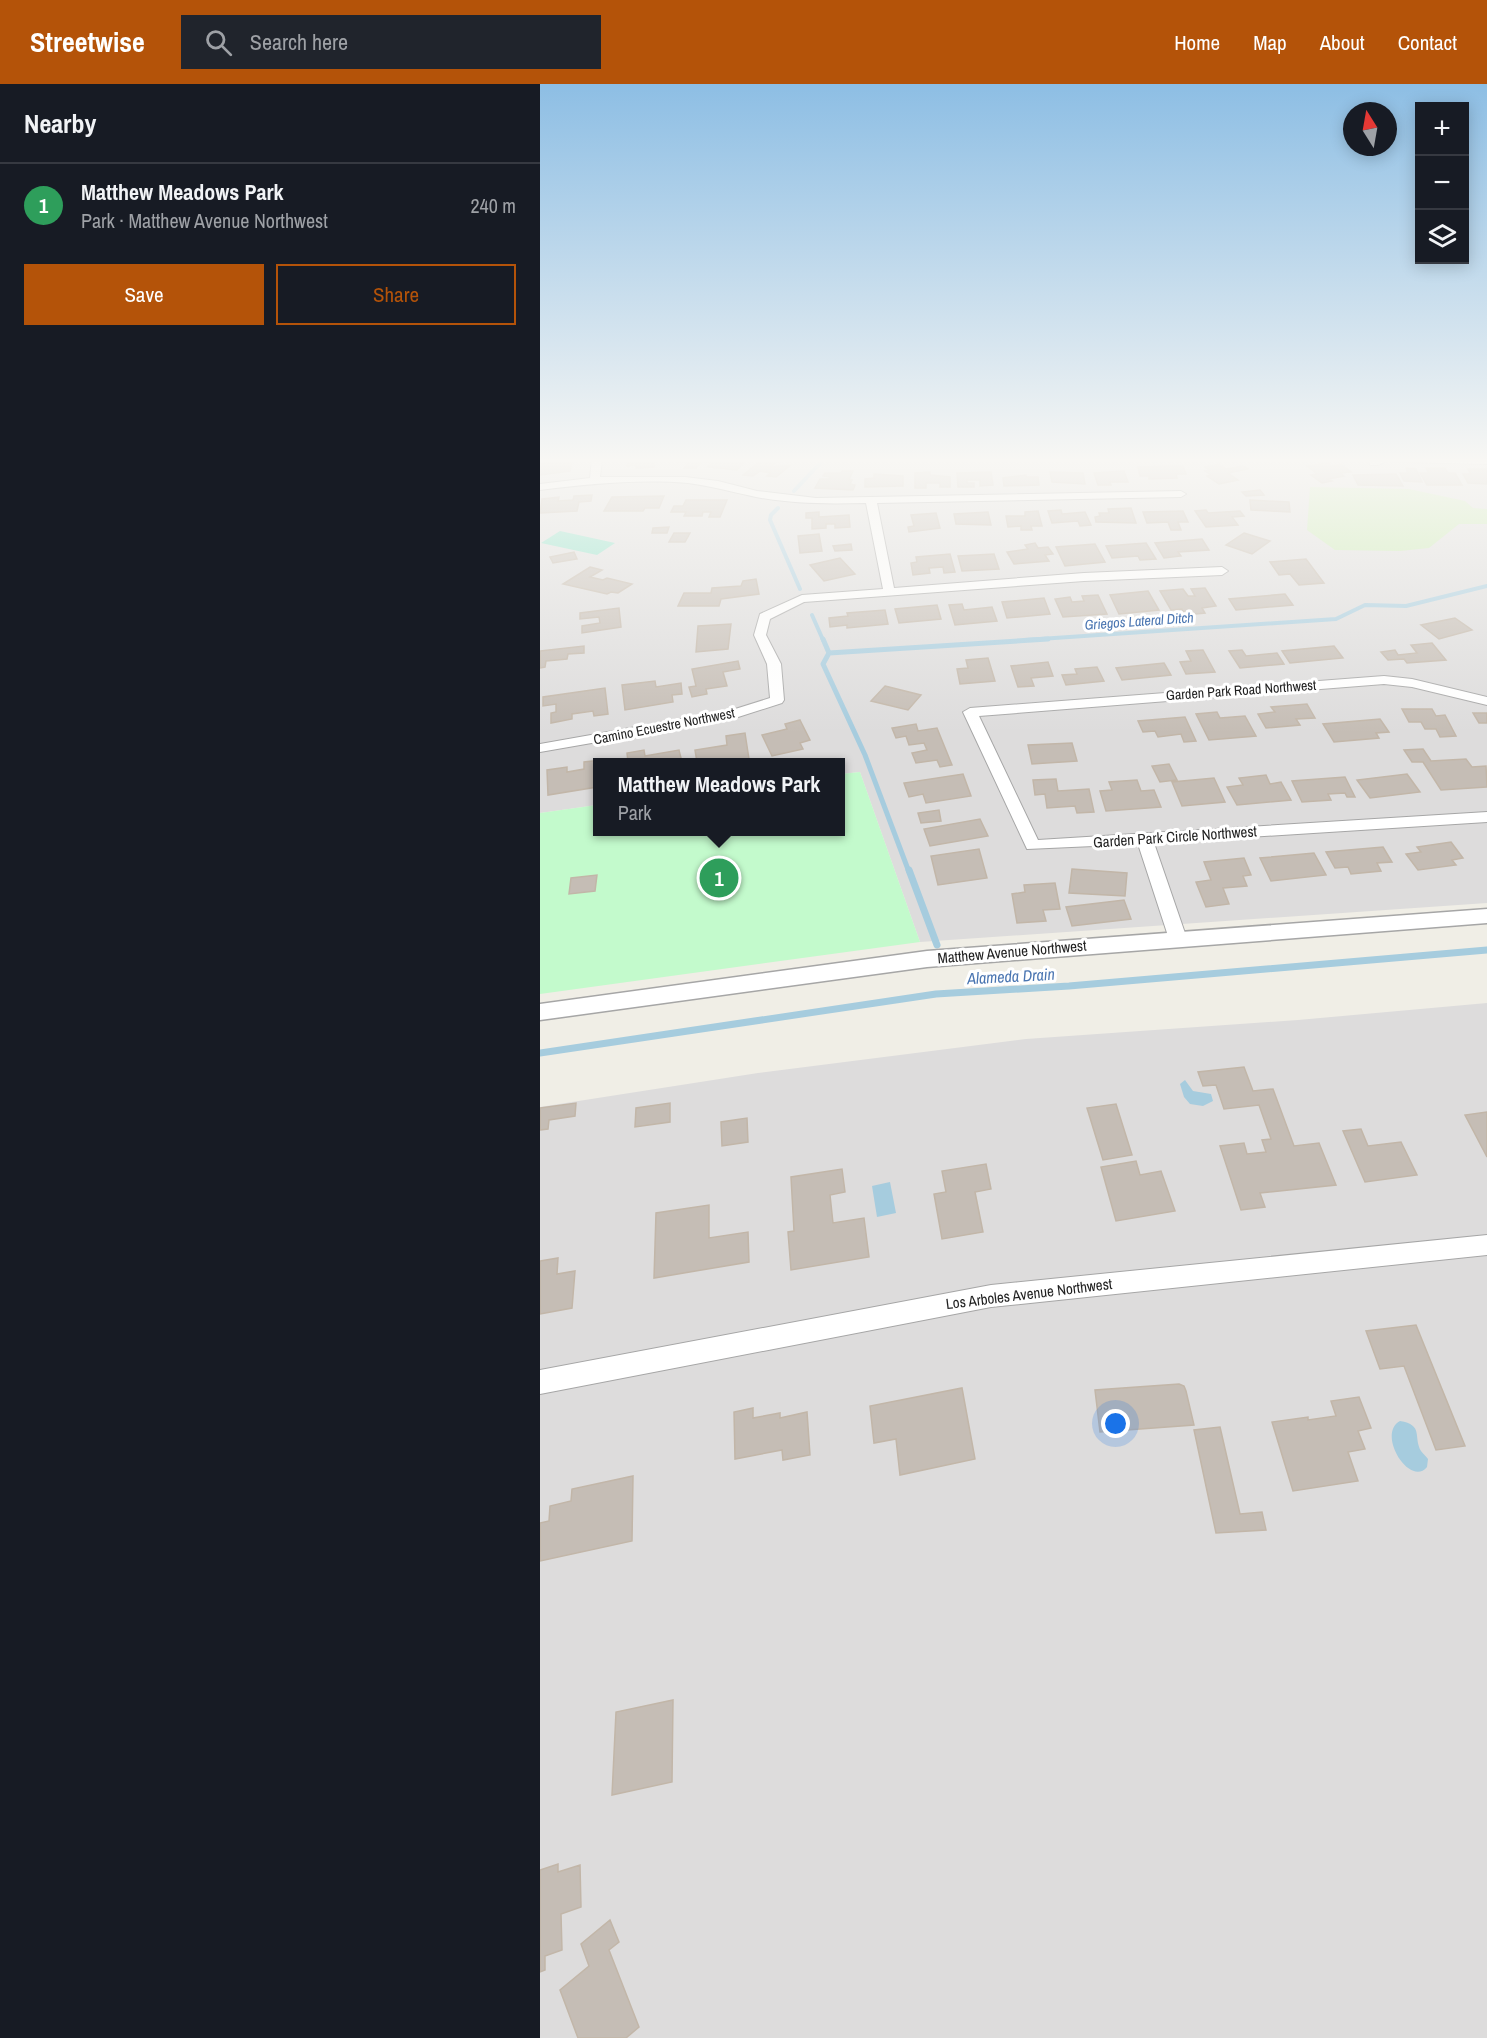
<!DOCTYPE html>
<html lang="en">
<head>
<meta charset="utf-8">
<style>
  :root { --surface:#171b24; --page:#20242c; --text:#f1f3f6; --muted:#9ea1a6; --line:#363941; --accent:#b45309 }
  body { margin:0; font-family:"Archivo Narrow",sans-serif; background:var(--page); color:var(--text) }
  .controls { position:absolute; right:18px; top:18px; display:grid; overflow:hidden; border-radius:0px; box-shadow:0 3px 15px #0003 }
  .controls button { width:54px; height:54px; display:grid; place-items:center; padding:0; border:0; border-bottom:2px solid var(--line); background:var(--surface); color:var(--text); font:30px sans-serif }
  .compass { position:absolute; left:803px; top:18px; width:54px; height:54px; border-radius:50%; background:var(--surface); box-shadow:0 3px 15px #0003; rotate:349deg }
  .you { position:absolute; left:576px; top:1340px; width:21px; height:21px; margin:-15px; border:4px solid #fff; border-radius:50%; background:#1a73e8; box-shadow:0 0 0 9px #1a73e833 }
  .badge { display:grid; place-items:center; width:39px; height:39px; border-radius:50%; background:var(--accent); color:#fff; font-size:20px; font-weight:700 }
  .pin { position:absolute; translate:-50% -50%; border:3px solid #fff; box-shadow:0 2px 6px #0006 }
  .popup { position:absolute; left:53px; top:674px; width:252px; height:78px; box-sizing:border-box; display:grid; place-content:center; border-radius:0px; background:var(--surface); filter:drop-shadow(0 2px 4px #0005); font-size:20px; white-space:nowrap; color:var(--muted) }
  .popup b { font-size:22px; color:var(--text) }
  .popup::after { content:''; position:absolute; left:50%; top:100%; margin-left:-12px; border:12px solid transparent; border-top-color:var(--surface) }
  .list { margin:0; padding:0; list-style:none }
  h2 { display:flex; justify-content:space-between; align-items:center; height:78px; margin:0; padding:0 24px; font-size:26px }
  h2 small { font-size:20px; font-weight:400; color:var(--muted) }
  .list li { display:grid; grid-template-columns:39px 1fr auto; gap:18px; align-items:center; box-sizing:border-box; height:84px; padding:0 24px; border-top:2px solid var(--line) }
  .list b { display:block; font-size:22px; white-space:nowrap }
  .list p { margin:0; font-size:20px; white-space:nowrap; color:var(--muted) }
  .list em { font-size:20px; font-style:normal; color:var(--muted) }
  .actions { display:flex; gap:12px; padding:18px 24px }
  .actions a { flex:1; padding:14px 0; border:2px solid var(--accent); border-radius:0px; text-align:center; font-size:21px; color:var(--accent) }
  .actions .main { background:var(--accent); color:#fff }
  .icon { flex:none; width:33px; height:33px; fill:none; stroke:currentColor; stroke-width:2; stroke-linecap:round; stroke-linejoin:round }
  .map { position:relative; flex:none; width:947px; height:1954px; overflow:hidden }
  header { display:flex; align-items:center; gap:36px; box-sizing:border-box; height:84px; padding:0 30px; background:var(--accent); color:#fff }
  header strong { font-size:28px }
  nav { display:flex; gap:33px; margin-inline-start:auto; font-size:21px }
  .search { width:420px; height:54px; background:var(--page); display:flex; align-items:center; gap:15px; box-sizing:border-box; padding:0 21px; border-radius:0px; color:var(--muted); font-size:22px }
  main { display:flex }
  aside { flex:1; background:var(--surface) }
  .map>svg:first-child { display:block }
  .residential { fill:#dddcdc }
  .grass { fill:#c5eaab }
  .park { fill:#c3facc }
  .pitch { fill:#83e0c4 }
  .water { fill:#a6ccde }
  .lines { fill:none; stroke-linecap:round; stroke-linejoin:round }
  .stream-far2 { stroke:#a6ccde; stroke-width:4 }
  .stream-far1 { stroke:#a6ccde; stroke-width:5 }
  .stream { stroke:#a6ccde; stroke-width:7 }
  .building { fill:#c5bdb5; stroke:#c2b6a8; stroke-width:1.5 }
  .minor-casing { stroke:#a6a6a6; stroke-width:2 }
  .tertiary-casing { stroke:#a6a6a6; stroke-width:3 }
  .minor { fill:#fff; fill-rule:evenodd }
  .tertiary { fill:#fff; fill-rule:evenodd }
  .labels { text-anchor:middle; stroke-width:6; stroke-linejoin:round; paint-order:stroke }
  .far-water-label { font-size:14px; font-style:italic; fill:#4a75b1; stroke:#fff }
  .far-street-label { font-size:14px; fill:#1f1f1f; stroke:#fff }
  .street-label { font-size:15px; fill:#1f1f1f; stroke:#fff }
  .water-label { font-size:16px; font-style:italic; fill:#4a75b1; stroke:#fff }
</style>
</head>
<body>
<header>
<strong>Streetwise</strong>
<div class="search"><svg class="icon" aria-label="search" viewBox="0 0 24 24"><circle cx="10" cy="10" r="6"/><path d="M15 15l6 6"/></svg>Search here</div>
<nav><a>Home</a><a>Map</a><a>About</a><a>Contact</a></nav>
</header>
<main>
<aside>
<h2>Nearby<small></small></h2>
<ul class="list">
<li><span class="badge" style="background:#2e9e5b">1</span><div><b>Matthew Meadows Park</b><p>Park · Matthew Avenue Northwest</p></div><em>240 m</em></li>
</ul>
<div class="actions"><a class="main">Save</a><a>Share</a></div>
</aside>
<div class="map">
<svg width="947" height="1954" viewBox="0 0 947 1954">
  <rect width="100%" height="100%" fill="#f0eee6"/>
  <!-- residential -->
  <path class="residential" d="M0 375H947V819L380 858 320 688 301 690 300 678H57V721L0 729Z
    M947 919V1954H0V1023L218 989 486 955 758 936Z"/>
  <!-- grass -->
  <path class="grass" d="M770 403 869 405 925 417 933 424 947 425V440H919L889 464 860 467 795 466 767 446Z"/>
  <!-- park -->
  <path class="park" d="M320 688 380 858 0 910V729L57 721V748H300L301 690Z"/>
  <!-- pitch -->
  <path class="pitch" d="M20 447 75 459 57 471 1 459Z"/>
  <!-- water -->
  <path class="water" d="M645 996 653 1007 671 1010 673 1017 663 1022 650 1020 644 1013 640 1000Z
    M350 1098 356 1129 337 1133 332 1102Z
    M860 1337C884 1341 873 1353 881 1367 883 1370 886 1372 888 1375L887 1383C870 1404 836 1350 860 1337Z"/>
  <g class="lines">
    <!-- stream-far2 -->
    <path class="stream-far2" d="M254 407 284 375
      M238 424 231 431 230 436 260 505
      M272 531 283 556
      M485 556 796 535 825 521 866 522 947 502"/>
    <!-- stream-far1 -->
    <path class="stream-far1" d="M283 555 289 569 508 555
      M289 569 283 580 325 671 369 788"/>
    <!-- stream -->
    <path class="stream" d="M369 786 397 861
      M0 969 396 910 529 902 947 866"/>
  </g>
  <!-- building -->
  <path class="building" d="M88 375H114V383L96 384V381L87 382Z
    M135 375H163L156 384H144L149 378 134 377Z
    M170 375H207L197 386 168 383 173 378H167Z
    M223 375 237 377 230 383 251 381 236 393 227 392 231 389 220 387 213 392 203 391Z
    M32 377 30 387 0 391V380Z
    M788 379 792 382 801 380 811 388 800 389 804 392 788 395 792 397 782 399 771 391 777 390 767 382Z
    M679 380 686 385 703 382 708 385 688 389 698 396 679 400 667 392 671 391 665 387 670 386 665 383Z
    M643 382 646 390H636L637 394 609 395V392H600L598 383Z
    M866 384 876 385 882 398 864 397 860 389H868Z
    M886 384H905L908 389H915L922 401H887L880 389H889Z
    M928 385H947V400L928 399 923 390H931Z
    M302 387H313L309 396H312L310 400 315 401 313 406 275 404 280 395H289L290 393 283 392 285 389H301Z
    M584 387 588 398H570L571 401H558L554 389Z
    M390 388V391L410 393V403H400V399H386V404H375V389Z
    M451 388 453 401 440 402V396H427V399H434V403H418L417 389Z
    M510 388 543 389 545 400 512 398Z
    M334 390 363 392V402L325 403V395L334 394Z
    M856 390 863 402 818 401 813 391Z
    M486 391V393H498L499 401 464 402 463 394Z
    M720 406 724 411 706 412 702 408Z
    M52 411 51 417 39 418 37 427 0 429 2 415 19 413 18 417 33 416 34 412Z
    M124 412 119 424H105L103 427H64L72 413Z
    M146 416H187L180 433H169L171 428H163L162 432H144L146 428H131L134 422H143Z
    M710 416 749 418 750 428 711 426Z
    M591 424 596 439 556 438 555 433 560 432 559 429H569L568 425Z
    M521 426 522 430 545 428 551 441 540 442 538 437 512 439 508 427Z
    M666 426 668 429 700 427 704 432 692 433 698 441 666 443 655 427Z
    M498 427 502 442H491L492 446H481V442L468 443 466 432H485V428Z
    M643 427 648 438H638L641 446H631L628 438 607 439 603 428Z
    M279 428V433L309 431 310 443 295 444V440H286V444L272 445V434H266V429Z
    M448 428 451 441 416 440 414 430Z
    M396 429 400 444 369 448 368 443 374 442 371 431Z
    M129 443 127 449H112L113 444Z
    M134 449H150L145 458H129Z
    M704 449 730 457 712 470 686 461Z
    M279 450 282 467 260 469 258 452Z
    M662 455 669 466 638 468 641 472 624 474 615 459Z
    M495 459 498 464 508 463 513 470 505 471 509 477 474 480 467 468 488 465 485 461Z
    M606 459 616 475 600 476 598 472 572 474 566 462Z
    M311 460 312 466 295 467 293 462Z
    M555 460 565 478 525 482 516 463Z
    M34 468 37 475 13 479 10 473Z
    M410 470 415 488 404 489 403 483 389 484 390 489 373 491 371 479 377 478 376 473Z
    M454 470 459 485 422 487 418 472Z
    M300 474 315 490 284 497 270 481Z
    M766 475 784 499 759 501 750 490 739 491 730 478Z
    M50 483 62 486 50 493 63 496 67 494 92 500 78 509 71 508 67 510 23 500Z
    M216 495 219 510 181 515 179 522H138L144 509H171L172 504 201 502 203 497Z
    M665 504 676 522 662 524 665 529 645 531 642 525 631 526 620 507 643 505 648 512H655L651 505Z
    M608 507 619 526 579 530 570 511Z
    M745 510 753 521 696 526 689 515Z
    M558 511 567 530 523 533 515 515 530 513 532 518 544 517 542 512Z
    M504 514 510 530 467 534 462 518Z
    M422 520 424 526 452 523 457 537 415 541 409 521Z
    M397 521 401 535 359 539 355 525Z
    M79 524 81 543 42 549V542L60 539 59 533 40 535V529Z
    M345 526 348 540 307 544V541L290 543 289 534 308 532 307 529Z
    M915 534 932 546 899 555 881 541Z
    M191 540 188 565 156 568 158 542Z
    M892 559 906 576 867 579 864 575 848 576 841 568 855 566 858 571 877 569 871 561Z
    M44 562V569L28 570 27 575 6 577 5 583 0 584V567Z
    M794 562 803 574 750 579 742 567Z
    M663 566 675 588 646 590 640 578 651 577 646 567Z
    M702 566 706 572 737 569 744 580 700 584 689 567Z
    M448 574 455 597 420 600 417 585 428 584 426 576Z
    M198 577 200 585 183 588 187 602 166 605 167 610 152 613 149 603 156 602 152 585Z
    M508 578 513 592 491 594 494 602 478 603 471 582Z
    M624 579 631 591 582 596 576 584Z
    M557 583 564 597 526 601 522 591 537 590 535 585Z
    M115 597 116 603 141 599 142 610 132 611 133 618 85 626 82 601Z
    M345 602 381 611 368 626 331 617Z
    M65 604 68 630 54 632 53 627 32 630V635L11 639V629L16 628V620L3 622V613Z
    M767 620 775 634 756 635 760 641 726 644 718 630 735 628 731 623Z
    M862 625H892L896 632 905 631 916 652 900 653 896 645H885L881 638H869Z
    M677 628 680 634 705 632 716 652 669 656 656 630Z
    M933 629H947V639H939Z
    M645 633 656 657 644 658 641 650 618 653 615 647 603 648 598 637Z
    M840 635 849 648 836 649 839 654 794 658 783 640Z
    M260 636 270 656 260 659 263 665 232 672 222 651 247 645 245 640Z
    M376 640 378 647 397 644 412 681 400 683 397 676 376 679 372 669 387 666 384 659 369 661 366 652 356 654 352 644Z
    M205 649 209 675 186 678H157L155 666 187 661 186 652Z
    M532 659 537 677 492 680 488 661Z
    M883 665 891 677 926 675 932 683 946 682 947 703 901 706 883 678H872L864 666Z
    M104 666 105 672 139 666 142 678H88L87 669Z
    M61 676V678H57V703L8 711 7 686 27 683V688L44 685V678Z
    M629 680 637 696 620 698 612 682Z
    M423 690 431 712 386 719 383 710 369 713 364 699Z
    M867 690 880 708 830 714 817 696Z
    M726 691 730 700 741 698 751 716 697 721 687 703 703 701 699 694Z
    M805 693 815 713H807L805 709 788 710 791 716 762 718 752 697Z
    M674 694 685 718 642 722 632 698Z
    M516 695 518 707 549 705 554 728 537 729 535 722 507 724 505 710 495 711 493 696Z
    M597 696 601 707 614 706 621 723 566 727 560 707 572 706 569 698Z
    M399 726 401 737 381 739 378 729Z
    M440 735 448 752 390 762 384 745Z
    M911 758 923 774 912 776 916 781 878 786 866 770 881 768 877 763Z
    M843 763 852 778 837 779 841 787 811 790 808 783 795 784 786 768Z
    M439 765 447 794 398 801 391 772Z
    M774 769 786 791 731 797 720 774Z
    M704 774 711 791 703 792 707 802 683 804 689 820 666 823 656 798 671 796 664 778Z
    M532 785 587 789 585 812 529 809Z
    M57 791 55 807 29 810 31 794Z
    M515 799 520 825 503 826 506 837 477 839 472 810 485 808 484 801Z
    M584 816 591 835 532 842 526 823Z
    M704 983 713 1007 733 1005 754 1062 779 1059 796 1101 720 1109 725 1123 701 1126 680 1062 704 1059 707 1070 726 1068 722 1056 731 1055 719 1021 684 1025 676 1001 663 1002 658 988Z
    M36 1019 35 1032 9 1036 8 1045 0 1046V1024Z
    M130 1019V1038L95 1043 96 1024Z
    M576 1020 592 1071 563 1076 547 1024Z
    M947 1028V1073L925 1031Z
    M207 1034 208 1058 182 1062 181 1038Z
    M821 1045 828 1062 861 1058 877 1091 825 1098 803 1047Z
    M596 1077 600 1091 621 1087 635 1127 576 1137 561 1083Z
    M446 1080 451 1105 435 1108 443 1148 402 1155 394 1110 406 1108 402 1087Z
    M302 1085 305 1108 290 1111 293 1139 324 1134 329 1173 251 1186 248 1148 254 1147 251 1093Z
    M169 1121V1154L208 1148 209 1178 114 1194 116 1129Z
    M18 1174 17 1190 35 1187 32 1224 0 1230V1177Z
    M876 1241 925 1362 896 1366 864 1282 840 1285 826 1247Z
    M639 1300 644 1302 646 1307 654 1341 560 1348 555 1306Z
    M422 1304 435 1375 360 1391 356 1355 334 1359 330 1322Z
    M819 1313 831 1344 818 1347 825 1365 808 1368 818 1397 753 1407 732 1338 768 1333V1336L796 1332 791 1317Z
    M213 1324V1334L240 1329V1334L267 1328 270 1371 243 1376 242 1366 195 1375 194 1328Z
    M680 1343 700 1430 722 1428 726 1446 676 1449 654 1346Z
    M93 1392 92 1457 0 1477V1439L9 1437 10 1422 31 1417 32 1405Z
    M133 1616 132 1698 72 1711 76 1628Z
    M18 1780V1788L40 1781 41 1823 21 1830 22 1866 5 1872V1886L0 1888V1786Z
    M70 1836 79 1858 69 1866 99 1943 86 1954H38L20 1906 49 1882 41 1860Z"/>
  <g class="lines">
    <!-- minor casing -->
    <g class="minor-casing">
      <path id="minor" d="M52 375H62L60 393H145L178 397 217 407 276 414 641 407 646 410 641 413 337 419 354 504 544 489 682 483 688 487 682 491 544 497 264 518 230 535 226 551 241 580 244 616 242 619 195 634 0 668V660L192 626 230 614 227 580 214 551 220 530 262 511 343 505 326 419C289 420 252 420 216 413 193 408 171 402 148 399 99 395 48 400 0 406V400L50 394Z
        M836 375H851L838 381H830V377Z
        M853 375H947V380L858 378Z
        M844 592 872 595 947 613V621L872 603 844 600 439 632 498 756 947 728V738L614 759 647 855 644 859H632L629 855 598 760 487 765 423 628 430 624Z
        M947 1151V1171L451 1223 0 1310V1286L451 1201Z"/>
    </g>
    <!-- tertiary casing -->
    <g class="tertiary-casing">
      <path id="tertiary" d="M947 825V839L387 883 0 936V920L387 867Z"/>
    </g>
    <!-- minor -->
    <use href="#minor" class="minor"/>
    <!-- tertiary -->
    <use href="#tertiary" class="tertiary"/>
  </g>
  <!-- sky -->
  <linearGradient id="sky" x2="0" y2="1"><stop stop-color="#8dbee4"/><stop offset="0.58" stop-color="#f8f7f4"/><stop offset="1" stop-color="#f8f7f4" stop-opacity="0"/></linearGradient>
  <rect width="947" height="649" fill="url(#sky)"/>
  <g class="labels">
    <!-- far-water labels -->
    <g class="far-water-label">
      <text transform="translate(599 537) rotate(-4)" y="5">Griegos Lateral Ditch</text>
    </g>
    <!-- far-street labels -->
    <g class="far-street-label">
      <text transform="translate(701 606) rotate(-4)" y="5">Garden Park Road Northwest</text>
      <text transform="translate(124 642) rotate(-11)" y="5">Camino Ecuestre Northwest</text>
    </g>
    <!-- street labels -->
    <g class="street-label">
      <text transform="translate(635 753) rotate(-4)" y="5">Garden Park Circle Northwest</text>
      <text transform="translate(472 868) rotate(-5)" y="5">Matthew Avenue Northwest</text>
      <text transform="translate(489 1210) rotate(-7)" y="5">Los Arboles Avenue Northwest</text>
    </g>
    <!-- water labels -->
    <g class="water-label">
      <text transform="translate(471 892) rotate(-3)" y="6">Alameda Drain</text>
    </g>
  </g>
</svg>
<div class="controls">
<button>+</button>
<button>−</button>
<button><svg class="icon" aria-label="layers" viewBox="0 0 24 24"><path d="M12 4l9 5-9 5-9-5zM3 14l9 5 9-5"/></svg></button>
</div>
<svg class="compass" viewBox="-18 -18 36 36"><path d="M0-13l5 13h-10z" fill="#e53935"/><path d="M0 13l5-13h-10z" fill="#9ea1a6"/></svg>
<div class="you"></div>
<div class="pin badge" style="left:179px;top:794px;background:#2e9e5b">1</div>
<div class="popup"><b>Matthew Meadows Park</b>Park</div>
</div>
</main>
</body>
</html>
